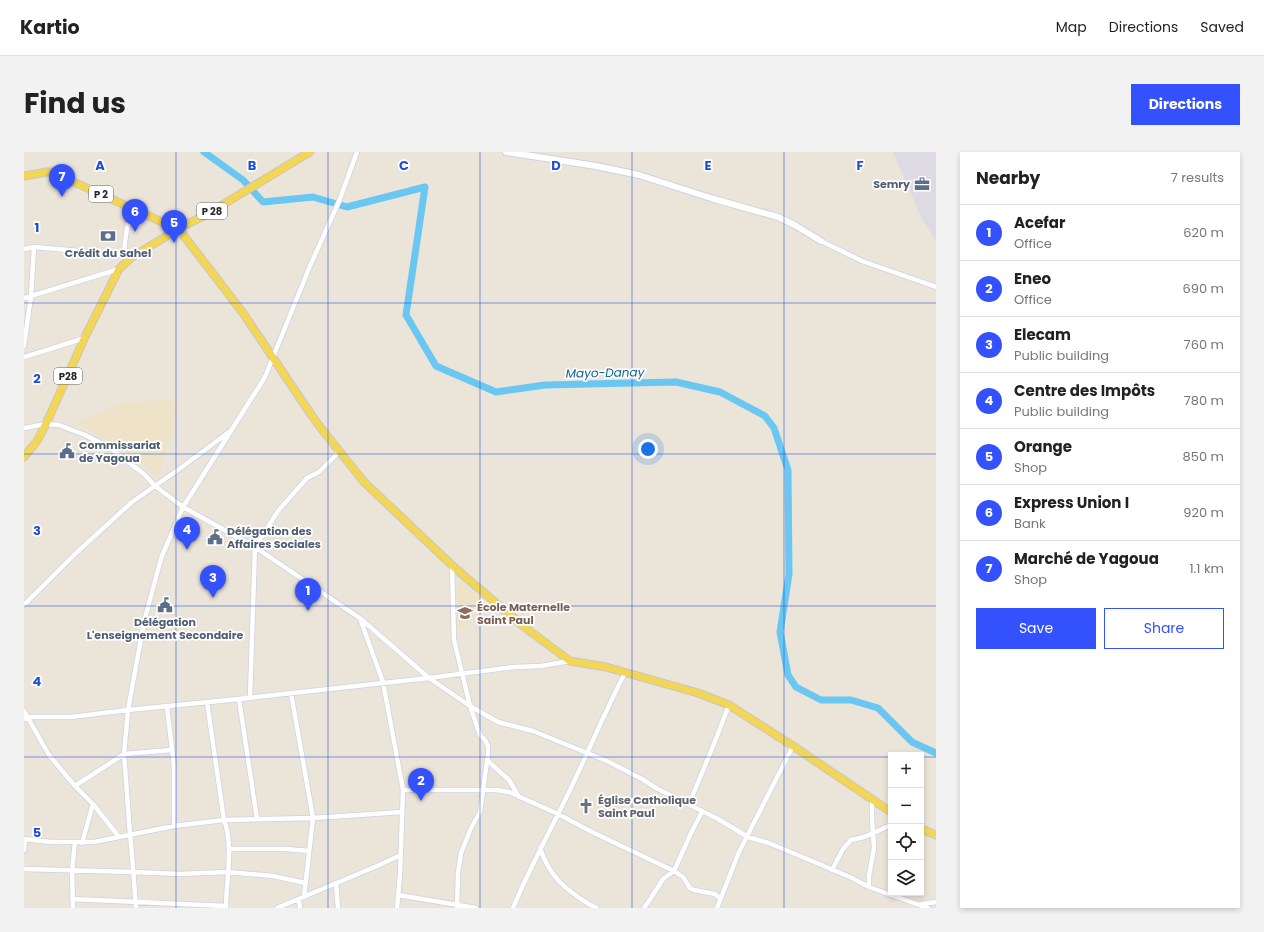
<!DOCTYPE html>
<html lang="en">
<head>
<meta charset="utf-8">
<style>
  :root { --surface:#fff; --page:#f2f2f2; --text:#222; --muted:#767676; --line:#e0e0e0; --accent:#3451fe }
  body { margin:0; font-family:Poppins,sans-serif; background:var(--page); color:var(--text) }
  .controls { position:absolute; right:12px; bottom:12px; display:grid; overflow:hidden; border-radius:0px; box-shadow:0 2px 6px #0003 }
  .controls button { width:36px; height:36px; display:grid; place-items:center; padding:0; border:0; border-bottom:1px solid var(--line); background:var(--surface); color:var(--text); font:20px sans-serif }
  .you { position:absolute; left:624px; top:297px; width:14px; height:14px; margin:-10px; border:3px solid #fff; border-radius:50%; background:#1a73e8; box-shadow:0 0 0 6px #1a73e833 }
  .badge { display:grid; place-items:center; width:26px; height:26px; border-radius:50%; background:var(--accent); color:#fff; font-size:13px; font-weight:700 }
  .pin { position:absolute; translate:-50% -33px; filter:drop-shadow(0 1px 2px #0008) }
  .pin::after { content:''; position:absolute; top:21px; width:14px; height:12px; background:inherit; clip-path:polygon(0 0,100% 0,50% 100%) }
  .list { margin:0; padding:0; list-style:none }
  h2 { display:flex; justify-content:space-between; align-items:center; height:52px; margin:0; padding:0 16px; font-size:17px }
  h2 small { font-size:13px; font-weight:400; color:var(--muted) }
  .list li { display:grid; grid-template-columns:26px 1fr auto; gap:12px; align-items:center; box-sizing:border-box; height:56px; padding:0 16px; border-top:1px solid var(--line) }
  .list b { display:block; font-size:15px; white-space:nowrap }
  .list p { margin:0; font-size:13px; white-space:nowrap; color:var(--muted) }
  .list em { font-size:13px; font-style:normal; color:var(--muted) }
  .actions { display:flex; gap:8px; padding:12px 16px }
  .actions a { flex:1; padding:9px 0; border:1px solid var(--accent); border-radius:0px; text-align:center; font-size:14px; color:var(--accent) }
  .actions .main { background:var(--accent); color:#fff }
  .icon { flex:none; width:22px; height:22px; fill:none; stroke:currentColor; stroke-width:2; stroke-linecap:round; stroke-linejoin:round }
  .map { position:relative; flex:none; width:912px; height:756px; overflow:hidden; border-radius:0px }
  header { display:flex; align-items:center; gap:24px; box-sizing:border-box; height:56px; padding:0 20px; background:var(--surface); border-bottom:1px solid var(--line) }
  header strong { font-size:19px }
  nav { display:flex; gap:22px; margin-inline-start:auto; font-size:14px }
  .intro { display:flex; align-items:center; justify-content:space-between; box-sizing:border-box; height:96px; padding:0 24px }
  h1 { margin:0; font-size:28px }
  .button { padding:10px 18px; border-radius:0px; background:var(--accent); color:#fff; font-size:14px; font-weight:700 }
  main { display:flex; gap:24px; padding:0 24px }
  aside { flex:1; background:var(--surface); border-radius:0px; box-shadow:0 2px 6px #0003 }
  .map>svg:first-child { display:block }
  .industrial { fill:#dddae3 }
  .education { fill:#eee3c8 }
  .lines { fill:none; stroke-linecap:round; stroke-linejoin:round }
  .river { stroke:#69c7f1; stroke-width:7 }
  .minor-casing { stroke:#cfd1e2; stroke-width:6 }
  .secondary-casing { stroke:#cfd1e2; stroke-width:8 }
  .primary-casing { stroke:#c7c7c7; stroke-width:9 }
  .minor { stroke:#fff; stroke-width:4.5 }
  .secondary { stroke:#fff; stroke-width:6 }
  .primary { stroke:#f3d656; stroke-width:7 }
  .grid { fill:none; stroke:#1d4ed8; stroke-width:1; stroke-opacity:0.55 }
  .labels { text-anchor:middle; stroke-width:3.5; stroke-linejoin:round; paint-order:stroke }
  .shield { fill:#fff; stroke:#686868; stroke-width:1 }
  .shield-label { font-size:10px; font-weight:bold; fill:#282828 }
  .service-label { font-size:11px; font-weight:bold; fill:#4e5e75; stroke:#fff }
  .education-label { font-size:11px; font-weight:bold; fill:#785e54; stroke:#fff; text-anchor:start }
  .worship-label { font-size:11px; font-weight:bold; fill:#5b616d; stroke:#fff; text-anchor:start }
  .water-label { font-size:12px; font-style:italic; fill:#0a629a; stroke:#fff }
  .grid-label { font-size:13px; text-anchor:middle; font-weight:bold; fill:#1d4ed8; stroke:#fff; stroke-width:3.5; stroke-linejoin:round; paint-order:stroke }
</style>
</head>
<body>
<header>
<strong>Kartio</strong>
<nav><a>Map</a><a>Directions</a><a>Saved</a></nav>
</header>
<div class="intro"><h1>Find us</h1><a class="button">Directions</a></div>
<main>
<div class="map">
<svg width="912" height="756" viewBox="0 0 912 756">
  <rect width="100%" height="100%" fill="#ebe4d9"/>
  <!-- industrial -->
  <path class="industrial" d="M869 0H912V89L897 65Z"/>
  <!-- education -->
  <path class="education" d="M139 247 156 251 135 325 97 297 50 270 101 250 110 252Z
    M434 429 457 446 442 476 436 477 432 476Z"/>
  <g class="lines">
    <!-- river -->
    <path class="river" d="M180 0 219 28 239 50 289 45 323 55 401 35 382 163 412 214 472 240 521 233 652 230 696 240 741 264 750 276 764 318 765 422 756 480 764 523 772 535 797 548H827L854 556 888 590 912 601"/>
    <!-- minor casing -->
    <g class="minor-casing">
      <path id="minor" d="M797 89 838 109 912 135
        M0 97 10 95 100 103
        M101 105C98 97 105 67 107 56
        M0 146 95 117
        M0 194 7 144 10 95
        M0 205 61 186
        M0 276 22 272 35 273 61 283 85 295 121 323 131 334 159 355 231 395 337 467 405 526 446 554 474 570 509 579 583 609 618 627 632 636 694 667 724 685 745 691 826 725 845 735 904 756
        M428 413 430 488 446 554 456 583 461 588 464 594V602L456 660 447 676 437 701 434 721 433 756
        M0 453 51 402 108 350 158 315 205 280
        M337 469 359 530 379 638 376 723 373 756
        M267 541 289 666 280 745
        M226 546 231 395 254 359 283 326 295 320 316 299
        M215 547 233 667
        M183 550 200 668C210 694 202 728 202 756
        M143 555 150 614V674
        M0 559 25 603 51 634 69 652 95 685
        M0 567 4 565H47L104 558 215 547 405 526 490 515 517 514 546 509
        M464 609 485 628 495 645
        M51 634 100 602 148 598
        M379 638H472L485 640 534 662 568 680 650 719 659 725 666 736 670 738 691 742 697 747
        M665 652 690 592 705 553
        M0 687 27 690H70L150 674 200 668 289 666 378 660
        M58 691 69 652
        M516 696C524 719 534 731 554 745 560 749 566 754 573 756
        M205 697H262L285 699
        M0 698 1 688
        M0 717 110 720 155 722 203 720 249 724 281 731
        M808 718 819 697 827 688 840 685 867 673
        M312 731 314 756
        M845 735V724L850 696 848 668V648
        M374 743 452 756
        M48 747 202 754
        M275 747 276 756
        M898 752 912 750
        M49 756 48 719 51 690
        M112 756 108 703 106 682 100 602 104 558 120 470 135 414 138 404 159 355 241 225 286 114 316 47 333 0
        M253 756 353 714 377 703
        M489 756C502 724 519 693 534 662 558 616 577 567 601 521
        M620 756 627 746 639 727 650 719 668 679 678 660
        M693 756 715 700 769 594"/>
    </g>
    <!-- secondary casing -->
    <g class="secondary-casing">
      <path id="secondary" d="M482 0 572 14 615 23 690 47 754 65 769 72 797 89"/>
    </g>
    <!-- primary casing -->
    <g class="primary-casing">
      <path id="primary" d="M0 24 23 20H28L151 76
        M157 75 180 64 286 0
        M157 80 219 161 282 255 296 275 340 330 432 417 499 474 546 509 582 515 674 541 705 553 769 594 867 660
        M0 305 13 289 22 272 61 185 95 117 108 105 151 79
        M897 677 912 683"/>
    </g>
    <!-- minor -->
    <use href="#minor" class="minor"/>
    <!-- secondary -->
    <use href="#secondary" class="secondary"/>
    <!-- primary -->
    <use href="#primary" class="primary"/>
  </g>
  <!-- grid -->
  <path class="grid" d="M152 0V756M304 0V756M456 0V756M608 0V756M760 0V756M0 151H912M0 302H912M0 454H912M0 605H867M897 605H912"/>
  <!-- icons -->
  <defs>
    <g id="office-bare" transform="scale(1.2)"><path d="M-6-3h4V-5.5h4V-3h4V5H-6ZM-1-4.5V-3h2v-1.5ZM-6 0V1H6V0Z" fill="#5c6f8a" stroke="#fff" stroke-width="2.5" paint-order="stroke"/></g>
    <g id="bank-bare" transform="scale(1.2)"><path d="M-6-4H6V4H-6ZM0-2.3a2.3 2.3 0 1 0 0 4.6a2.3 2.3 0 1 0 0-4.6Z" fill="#5c6f8a" stroke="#fff" stroke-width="2.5" paint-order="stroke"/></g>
    <g id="civic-bare" transform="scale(1.2)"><path d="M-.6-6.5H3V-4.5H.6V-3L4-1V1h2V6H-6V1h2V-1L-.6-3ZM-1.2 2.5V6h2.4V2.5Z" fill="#5c6f8a" stroke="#fff" stroke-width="2.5" paint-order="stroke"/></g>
    <g id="school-bare" transform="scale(1.2)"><path d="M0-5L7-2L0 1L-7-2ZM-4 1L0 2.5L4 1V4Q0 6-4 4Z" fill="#8d6e63" stroke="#fff" stroke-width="2.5" paint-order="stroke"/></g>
    <g id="church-bare" transform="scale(1.2)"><path d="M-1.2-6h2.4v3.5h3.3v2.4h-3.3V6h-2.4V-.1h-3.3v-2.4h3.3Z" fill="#6b7280" stroke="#fff" stroke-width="2.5" paint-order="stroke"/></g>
  </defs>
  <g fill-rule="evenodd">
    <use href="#office-bare" x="898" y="32"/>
    <use href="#bank-bare" x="84" y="84"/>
    <use href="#civic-bare" x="43" y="299"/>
    <use href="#civic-bare" x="191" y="385"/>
    <use href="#civic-bare" x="141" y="453"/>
    <use href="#school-bare" x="441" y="461"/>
    <use href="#church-bare" x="562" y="654"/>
  </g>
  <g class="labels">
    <!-- shield labels -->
    <g class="shield">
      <rect x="65" y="34" width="24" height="16" rx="3"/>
      <rect x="173" y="51" width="30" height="16" rx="3"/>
      <rect x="30" y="216" width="28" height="16" rx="3"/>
    </g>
    <g class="shield-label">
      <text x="77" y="46">P 2</text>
      <text x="188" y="63">P 28</text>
      <text x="44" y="228">P28</text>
    </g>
    <!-- service labels -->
    <g class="service-label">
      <text x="886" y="36" text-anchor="end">Semry</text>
      <text x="84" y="105">Crédit du Sahel</text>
      <text x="55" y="297" text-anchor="start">Commissariat<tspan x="55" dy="13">de Yagoua</tspan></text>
      <text x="203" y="383" text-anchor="start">Délégation des<tspan x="203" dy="13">Affaires Sociales</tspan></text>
      <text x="141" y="474">Délégation<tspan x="141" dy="13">L'enseignement Secondaire</tspan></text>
    </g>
    <!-- education labels -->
    <g class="education-label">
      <text x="453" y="459">École Maternelle<tspan x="453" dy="13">Saint Paul</tspan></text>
    </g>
    <!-- worship labels -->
    <g class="worship-label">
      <text x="574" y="652">Église Catholique<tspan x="574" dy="13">Saint Paul</tspan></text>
    </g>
    <!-- water labels -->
    <g class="water-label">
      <text transform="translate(581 221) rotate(-1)" y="4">Mayo-Danay</text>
    </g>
  </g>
  <g class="grid-label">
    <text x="76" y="18">A</text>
    <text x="228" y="18">B</text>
    <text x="380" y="18">C</text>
    <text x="532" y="18">D</text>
    <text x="684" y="18">E</text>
    <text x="836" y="18">F</text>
    <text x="13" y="80">1</text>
    <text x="13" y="231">2</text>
    <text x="13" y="383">3</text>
    <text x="13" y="534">4</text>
    <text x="13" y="685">5</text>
  </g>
</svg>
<div class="controls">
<button>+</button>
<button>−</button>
<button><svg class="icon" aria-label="locate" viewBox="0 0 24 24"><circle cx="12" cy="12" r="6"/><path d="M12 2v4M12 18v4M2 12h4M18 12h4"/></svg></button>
<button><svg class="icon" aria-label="layers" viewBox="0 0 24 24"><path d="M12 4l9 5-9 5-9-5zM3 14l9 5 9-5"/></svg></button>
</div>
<div class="you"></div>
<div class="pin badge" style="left:284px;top:459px">1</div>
<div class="pin badge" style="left:397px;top:649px">2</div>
<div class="pin badge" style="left:189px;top:446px">3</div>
<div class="pin badge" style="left:163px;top:398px">4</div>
<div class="pin badge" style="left:150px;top:91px">5</div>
<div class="pin badge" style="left:111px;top:80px">6</div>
<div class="pin badge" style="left:38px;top:45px">7</div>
</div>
<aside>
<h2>Nearby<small>7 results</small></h2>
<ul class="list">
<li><span class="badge">1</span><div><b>Acefar</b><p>Office</p></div><em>620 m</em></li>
<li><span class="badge">2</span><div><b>Eneo</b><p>Office</p></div><em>690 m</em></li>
<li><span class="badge">3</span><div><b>Elecam</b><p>Public building</p></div><em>760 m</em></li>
<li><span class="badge">4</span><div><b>Centre des Impôts</b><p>Public building</p></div><em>780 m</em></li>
<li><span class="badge">5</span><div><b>Orange</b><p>Shop</p></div><em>850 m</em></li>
<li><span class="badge">6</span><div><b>Express Union I</b><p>Bank</p></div><em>920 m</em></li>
<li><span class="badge">7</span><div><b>Marché de Yagoua</b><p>Shop</p></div><em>1.1 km</em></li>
</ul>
<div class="actions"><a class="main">Save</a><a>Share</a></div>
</aside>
</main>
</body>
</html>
